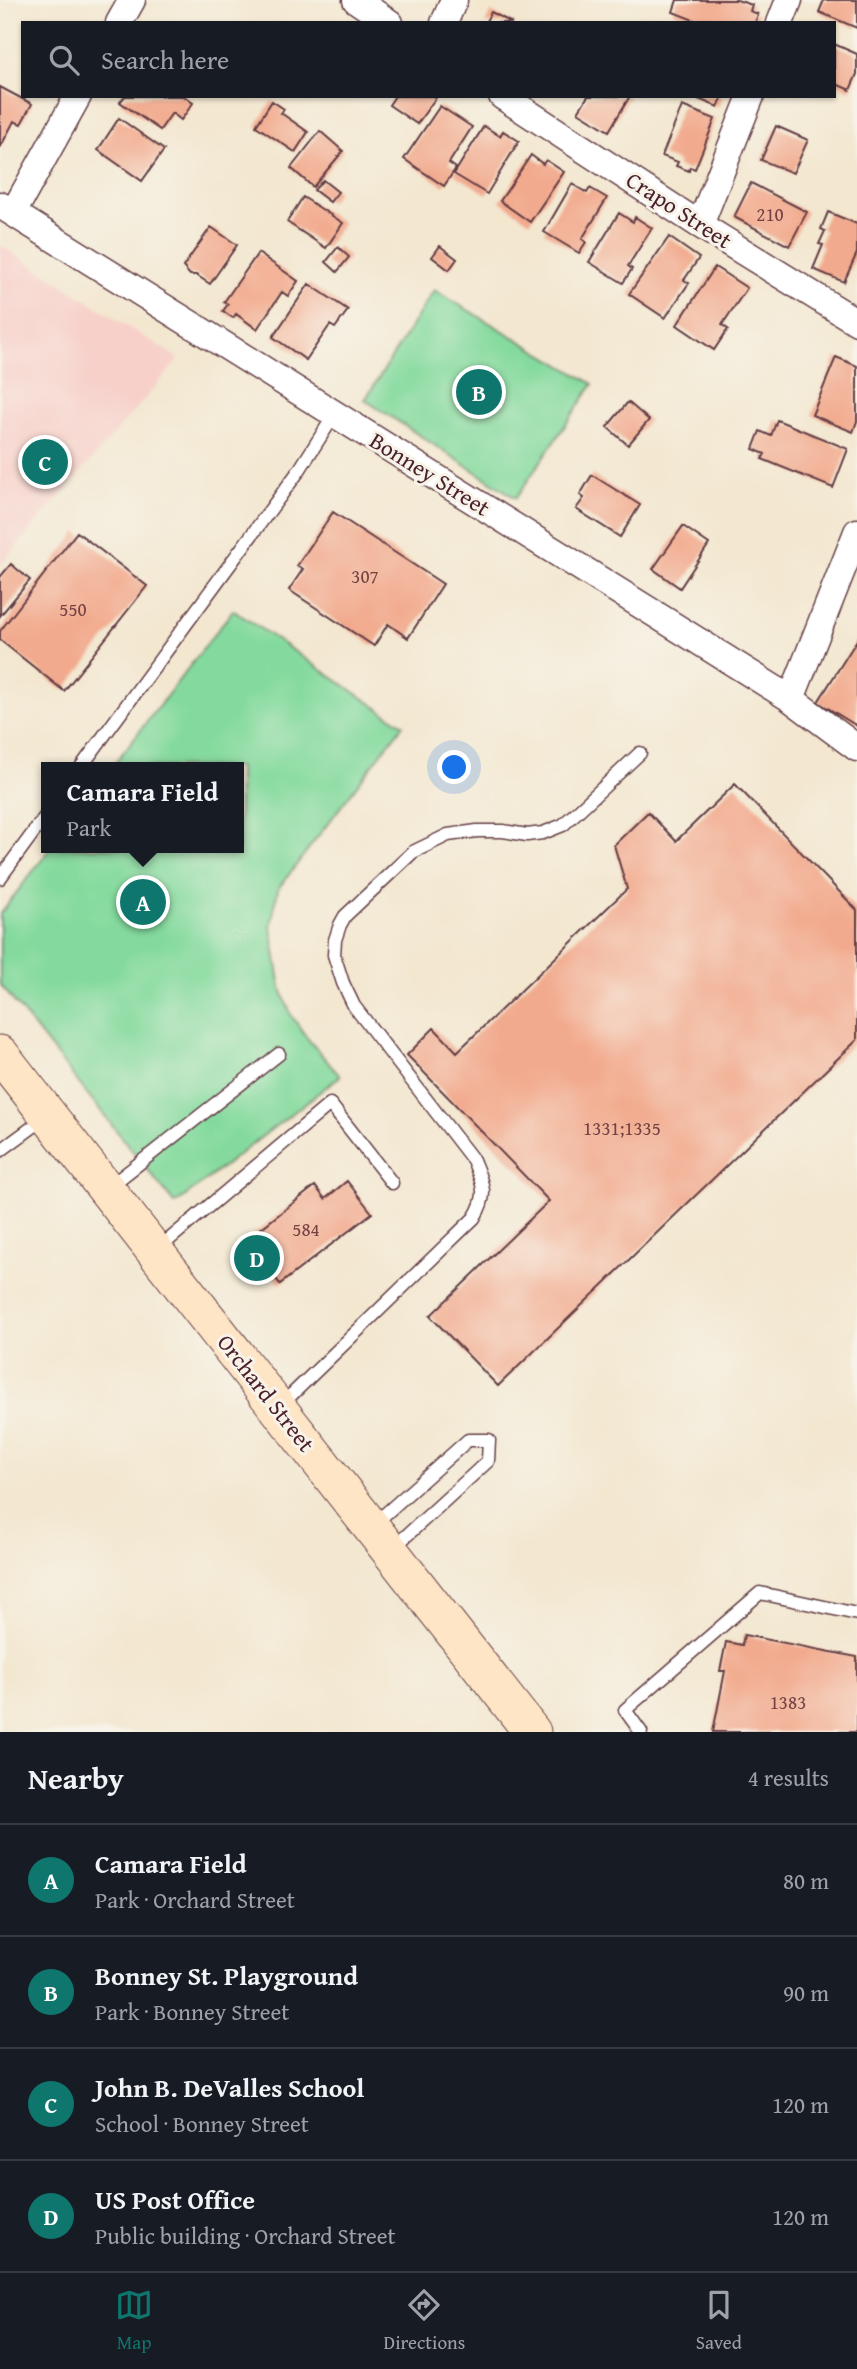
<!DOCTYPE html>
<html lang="en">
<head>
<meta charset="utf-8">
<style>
  :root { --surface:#171b24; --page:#20242c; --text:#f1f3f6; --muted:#9ea1a6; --line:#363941; --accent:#0f766e }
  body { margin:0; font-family:"Gentium Book Plus",serif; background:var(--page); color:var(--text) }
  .you { position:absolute; left:455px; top:768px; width:24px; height:24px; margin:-18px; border:5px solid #fff; border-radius:50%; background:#1a73e8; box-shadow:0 0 0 10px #1a73e833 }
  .badge { display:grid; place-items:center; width:46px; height:46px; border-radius:50%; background:var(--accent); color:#fff; font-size:23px; font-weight:700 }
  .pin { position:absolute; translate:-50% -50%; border:4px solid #fff; box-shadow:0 2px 7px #0006 }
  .popup { position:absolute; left:41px; top:762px; width:203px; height:91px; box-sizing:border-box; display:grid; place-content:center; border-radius:0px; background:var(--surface); filter:drop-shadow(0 2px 5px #0005); font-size:23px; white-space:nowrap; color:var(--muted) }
  .popup b { font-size:26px; color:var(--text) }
  .popup::after { content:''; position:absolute; left:50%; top:100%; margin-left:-14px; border:14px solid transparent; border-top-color:var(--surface) }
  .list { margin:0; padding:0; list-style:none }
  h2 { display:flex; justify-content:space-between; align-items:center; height:91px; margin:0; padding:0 28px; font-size:30px }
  h2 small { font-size:23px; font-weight:400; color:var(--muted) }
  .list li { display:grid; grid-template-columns:46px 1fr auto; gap:21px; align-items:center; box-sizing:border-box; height:112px; padding:0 28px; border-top:2px solid var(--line) }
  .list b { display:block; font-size:26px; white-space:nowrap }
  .list p { margin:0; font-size:23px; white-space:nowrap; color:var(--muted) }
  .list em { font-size:23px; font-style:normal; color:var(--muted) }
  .icon { flex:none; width:38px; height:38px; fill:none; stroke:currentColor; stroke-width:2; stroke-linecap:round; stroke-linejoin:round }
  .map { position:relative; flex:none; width:857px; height:1732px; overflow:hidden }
  .search { position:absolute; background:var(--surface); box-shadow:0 2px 5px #0004; left:21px; right:21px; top:21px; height:77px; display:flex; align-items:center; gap:18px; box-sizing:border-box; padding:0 24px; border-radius:0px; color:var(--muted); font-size:26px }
  .sheet { height:539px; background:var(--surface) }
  nav { display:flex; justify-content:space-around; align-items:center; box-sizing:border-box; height:98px; border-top:2px solid var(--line); background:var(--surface); font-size:19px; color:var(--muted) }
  nav a { display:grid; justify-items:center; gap:4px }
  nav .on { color:var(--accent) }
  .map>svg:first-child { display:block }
  .built { fill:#f7d0ca }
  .green { fill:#84da9e; stroke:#677c64; stroke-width:2 }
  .building { fill:#f2aa8e }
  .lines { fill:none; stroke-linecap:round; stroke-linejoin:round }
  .lane-casing { stroke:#633d44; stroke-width:15 }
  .street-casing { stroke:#633d44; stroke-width:29 }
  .secondary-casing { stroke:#633d44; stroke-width:39 }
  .lane { stroke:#fff; stroke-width:12 }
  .street { stroke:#fff; stroke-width:26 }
  .secondary { stroke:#fde5c5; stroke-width:37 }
  .labels { text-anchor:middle; stroke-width:6; stroke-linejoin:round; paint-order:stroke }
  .number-label { font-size:19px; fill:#744244 }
  .street-label { font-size:23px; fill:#4a1f2b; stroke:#f7f3e8 }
</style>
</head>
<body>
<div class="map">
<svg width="857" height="1732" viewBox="0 0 857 1732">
  <rect width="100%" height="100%" fill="#f7f3e8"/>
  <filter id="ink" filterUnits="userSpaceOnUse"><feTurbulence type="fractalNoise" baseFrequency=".0143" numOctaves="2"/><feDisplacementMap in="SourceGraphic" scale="14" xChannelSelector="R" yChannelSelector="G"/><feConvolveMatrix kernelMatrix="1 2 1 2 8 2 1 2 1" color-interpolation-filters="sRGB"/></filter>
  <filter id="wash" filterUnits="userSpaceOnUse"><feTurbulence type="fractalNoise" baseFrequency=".00686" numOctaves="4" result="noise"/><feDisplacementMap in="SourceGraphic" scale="28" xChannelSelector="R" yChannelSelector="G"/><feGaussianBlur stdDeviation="1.57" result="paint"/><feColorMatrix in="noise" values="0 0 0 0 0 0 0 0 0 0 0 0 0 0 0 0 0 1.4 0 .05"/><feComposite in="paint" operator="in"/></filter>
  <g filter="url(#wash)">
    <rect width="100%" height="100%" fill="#f3e7d0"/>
    <!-- built -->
    <path class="built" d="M0 245 179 359 0 565Z"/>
    <!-- green -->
    <path class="green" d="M434 290 593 384 516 498 365 400Z
      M233 610 403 725 278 889 271 926 281 989 291 1015 307 1038 340 1076 175 1204 0 984V914L51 848H239V767H112Z"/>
    <g id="blocks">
      <!-- building -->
      <path class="building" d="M677 0H737L752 5 750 11 758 14 755 23H701L673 12Z
        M824 0H857V28L819 12Z
        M491 12 512 23H485Z
        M834 44 857 54V74L850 90 834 83Z
        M0 87 32 104 21 124 14 121 0 148Z
        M125 96H184L193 103 181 120 172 113 160 130 120 102Z
        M395 96H437L417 124 389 105Z
        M588 96H630L609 131 578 112Z
        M691 96H723L718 107Z
        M272 101 284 109 281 113 308 132 295 152 256 126Z
        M440 106 472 127 449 163 456 168 444 186 404 159Z
        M682 106 715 119 695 169 690 167 689 171 676 166 678 162 662 156Z
        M119 118 164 150 142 181 98 150Z
        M484 126 500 136 503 131 519 141 487 194 454 174Z
        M776 126 808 140 793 173 761 160Z
        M320 131 343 151 313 187 291 168Z
        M531 155 543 164 546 160 564 172 530 222 500 201Z
        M323 180 338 192 330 202 314 190Z
        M751 183 807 212 789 246 734 217Z
        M572 184 587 193 590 188 607 198 582 239 586 242 579 253 544 232Z
        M303 197 343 223 326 248 287 222Z
        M828 212 857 224V253L844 282 813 269 823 245 819 244 825 231 821 229Z
        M619 213 633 222 635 217 652 228 628 266 632 269 623 283 589 262Z
        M211 227 237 245 210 284 196 275H190L183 267Z
        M669 237 699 258 684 280 689 283 665 318 629 294Z
        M440 246 457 259 449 270 432 257Z
        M338 247 349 257 337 272 326 262Z
        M258 253 298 281 288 296 282 292 257 329 236 314 233 318 223 311 228 304 224 302Z
        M715 267 747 288 722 325 728 329 714 350 677 325Z
        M309 284 348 310 335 328 330 325 306 360 273 337Z
        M836 357 857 366V421L853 432 812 415Z
        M628 402 649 420 628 445 607 427Z
        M777 420 848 449 833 488 762 459 765 454 753 449 760 431 771 436Z
        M592 475 640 505 620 537 576 509 584 498 580 495Z
        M333 512 443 584 408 638 388 624 374 646 289 590 303 569 297 566Z
        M683 526 709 544 680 588 653 569Z
        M77 532 147 586 64 691 0 640V631Z
        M11 564 30 580 0 616V577Z
        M857 640V726L818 702Z
        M735 784 857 910V1040L498 1386 430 1316 549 1201 407 1055 434 1028 457 1052 627 889 614 845 648 812 676 841Z
        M347 1181 372 1213 280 1284 263 1262 257 1266 240 1245 315 1186 325 1199Z
        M744 1635 857 1657V1732H713L725 1671H720L726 1642 742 1645Z"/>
    </g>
  </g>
  <g filter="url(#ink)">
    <use href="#blocks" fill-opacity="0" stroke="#633d44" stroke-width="2"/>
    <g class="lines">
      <!-- lane casing -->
      <g class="lane-casing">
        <path id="lane" d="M81 767 298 472 335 414
          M0 878 47 814
          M0 1151 45 1118
          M109 1187 279 1054
          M158 1249 330 1104 392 1183
          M281 1405 474 1218C489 1194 483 1184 473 1160L354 1006 343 983 334 955 335 940 340 925 345 916 413 852 448 835 477 831H503L527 835 543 833 563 825 640 753
          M373 1525 468 1440H489L488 1461 393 1548
          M641 1732 625 1710 760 1593 857 1614"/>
      </g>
      <!-- street casing -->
      <g class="street-casing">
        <path id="street" d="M356 0 390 23
          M119 23 132 0
          M444 23 454 0
          M780 23 789 0
          M502 96 700 225 857 322
          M0 205 791 699 857 748
          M13 213 78 96
          M700 225 751 96
          M791 699 857 532"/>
      </g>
      <!-- secondary casing -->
      <g class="secondary-casing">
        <path id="secondary" d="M0 1054 532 1732"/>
      </g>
      <!-- lane -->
      <use href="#lane" class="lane"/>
      <!-- street -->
      <use href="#street" class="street"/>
      <!-- secondary -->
      <use href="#secondary" class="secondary"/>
    </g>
  </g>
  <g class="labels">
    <!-- number labels -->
    <g class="number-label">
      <text x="770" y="221">210</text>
      <text x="365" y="583">307</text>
      <text x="73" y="616">550</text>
      <text x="622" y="1135">1331;1335</text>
      <text x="306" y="1236">584</text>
      <text x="788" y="1709">1383</text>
    </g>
    <!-- street labels -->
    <g class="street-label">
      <text transform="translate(679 210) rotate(33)" y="8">Crapo Street</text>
      <text transform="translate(430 474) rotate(32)" y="8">Bonney Street</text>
      <text transform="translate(266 1393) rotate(52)" y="8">Orchard Street</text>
    </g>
  </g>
</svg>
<div class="you"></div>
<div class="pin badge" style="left:143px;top:902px">A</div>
<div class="popup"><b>Camara Field</b>Park</div>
<div class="pin badge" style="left:479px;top:392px">B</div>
<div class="pin badge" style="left:45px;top:462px">C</div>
<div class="pin badge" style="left:257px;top:1258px">D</div>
<div class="search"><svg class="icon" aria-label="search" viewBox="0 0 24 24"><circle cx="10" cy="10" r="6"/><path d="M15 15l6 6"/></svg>Search here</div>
</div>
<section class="sheet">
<h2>Nearby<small>4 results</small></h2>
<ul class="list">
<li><span class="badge">A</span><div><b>Camara Field</b><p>Park · Orchard Street</p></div><em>80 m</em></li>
<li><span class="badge">B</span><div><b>Bonney St. Playground</b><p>Park · Bonney Street</p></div><em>90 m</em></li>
<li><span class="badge">C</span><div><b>John B. DeValles School</b><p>School · Bonney Street</p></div><em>120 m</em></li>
<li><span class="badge">D</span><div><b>US Post Office</b><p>Public building · Orchard Street</p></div><em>120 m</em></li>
</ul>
</section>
<nav>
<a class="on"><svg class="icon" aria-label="map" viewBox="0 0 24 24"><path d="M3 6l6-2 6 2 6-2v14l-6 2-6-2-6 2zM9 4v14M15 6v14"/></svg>Map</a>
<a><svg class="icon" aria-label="directions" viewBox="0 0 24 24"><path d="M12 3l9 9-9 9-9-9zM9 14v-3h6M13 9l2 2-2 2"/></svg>Directions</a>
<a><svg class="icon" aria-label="saved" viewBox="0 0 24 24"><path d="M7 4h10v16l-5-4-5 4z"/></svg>Saved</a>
</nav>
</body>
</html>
